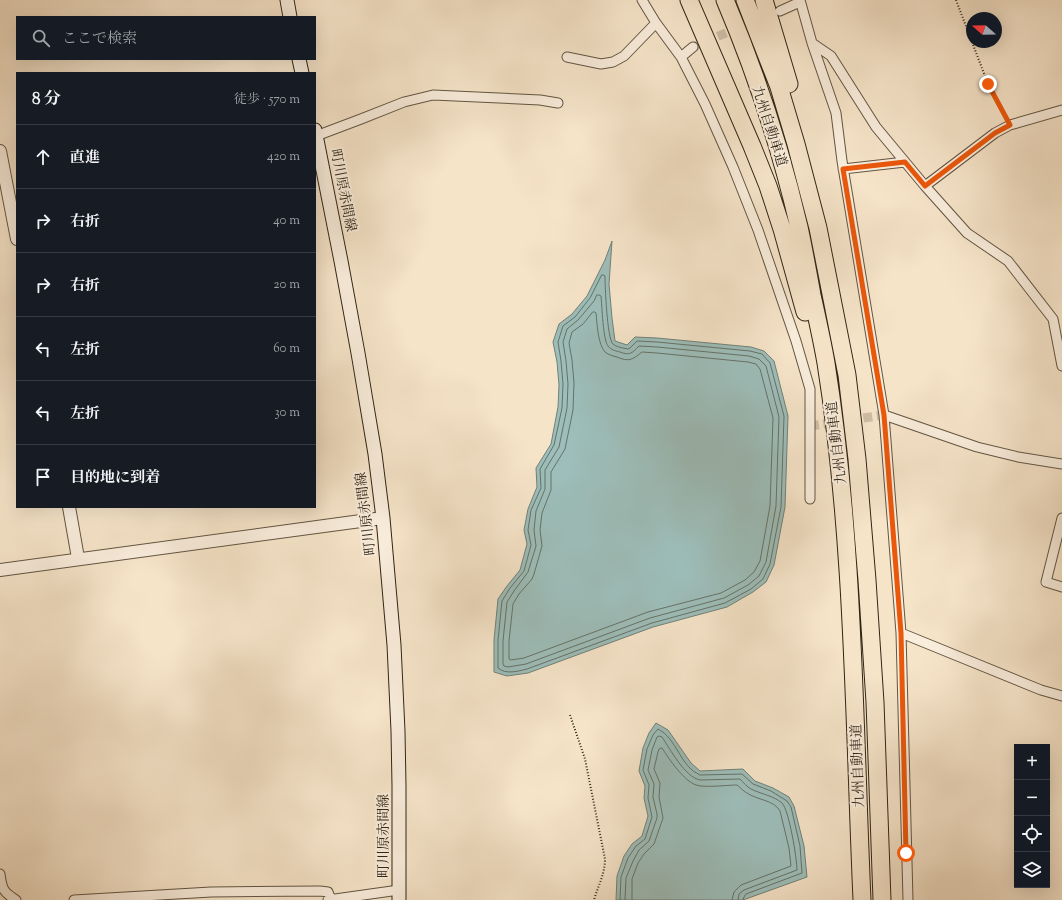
<!DOCTYPE html>
<html lang="ja">
<head>
<meta charset="utf-8">
<style>
  :root { --surface:#171b24; --page:#242831; --text:#f1f3f6; --muted:#9ea1a6; --line:#363941 }
  body { margin:0; font-family:"Sorts Mill Goudy","Noto Serif JP",serif; background:var(--page); color:var(--text) }
  .controls { position:absolute; right:12px; bottom:12px; display:grid; overflow:hidden; border-radius:0px; box-shadow:0 4px 16px #0002 }
  .controls button { width:36px; height:36px; display:grid; place-items:center; padding:0; border:0; border-bottom:1px solid var(--line); background:var(--surface); color:var(--text); font:20px sans-serif }
  .compass { position:absolute; left:966px; top:12px; width:36px; height:36px; border-radius:50%; background:var(--surface); box-shadow:0 4px 16px #0002; rotate:290deg }
  .stop { position:absolute; width:12px; height:12px; margin:-9px; border:3px solid #ea580c; border-radius:50%; background:#fff }
  .stop.end { background:#ea580c; border-color:#fff; box-shadow:0 1px 4px #0008 }
  .list { margin:0; padding:0; list-style:none }
  h2 { display:flex; justify-content:space-between; align-items:center; height:52px; margin:0; padding:0 16px; font-size:17px }
  h2 small { font-size:13px; font-weight:400; color:var(--muted) }
  .list li { display:grid; grid-template-columns:26px 1fr auto; gap:12px; align-items:center; box-sizing:border-box; height:64px; padding:0 16px; border-top:1px solid var(--line) }
  .list b { display:block; font-size:15px; white-space:nowrap }
  .list em { font-size:13px; font-style:normal; color:var(--muted) }
  .icon { flex:none; width:22px; height:22px; fill:none; stroke:currentColor; stroke-width:2; stroke-linecap:round; stroke-linejoin:round }
  .map { position:relative; flex:none; width:1062px; height:900px; overflow:hidden }
  .search { position:absolute; background:var(--surface); box-shadow:0 4px 16px #0002; left:16px; top:16px; width:300px; height:44px; display:flex; align-items:center; gap:10px; box-sizing:border-box; padding:0 14px; border-radius:0px; color:var(--muted); font-size:15px }
  .panel { position:absolute; background:var(--surface); box-shadow:0 4px 16px #0002; left:16px; top:72px; width:300px; height:436px; border-radius:0px }
  .map>svg:first-child { display:block }
  .water { fill:#9dbeba; stroke:#718178 }
  .lines { fill:none; stroke-linecap:round; stroke-linejoin:round }
  .shore { stroke:#667268; stroke-width:1 }
  .minor-tunnel { stroke:#cebea5; stroke-width:9; stroke-dasharray:9 4.5; stroke-linecap:butt }
  .minor-casing { stroke:#625542; stroke-width:11 }
  .tertiary-casing { stroke:#625542; stroke-width:14 }
  .secondary-casing { stroke:#302515; stroke-width:15 }
  .motorway-casing { stroke:#302515; stroke-width:19 }
  .path { stroke:#302515; stroke-width:2; stroke-dasharray:1 2; stroke-linecap:butt }
  .minor { stroke:#f9eddc; stroke-width:9 }
  .tertiary { stroke:#f9eddc; stroke-width:12 }
  .secondary { stroke:#f9eddc; stroke-width:13 }
  .motorway { stroke:#f6e4c9; stroke-width:17 }
  .route { stroke:#ea580c; stroke-width:5 }
  .labels { text-anchor:middle; stroke-width:4; stroke-linejoin:round; paint-order:stroke }
  .street-label { font-size:14px; fill:#302515; stroke:#f9eddc }
</style>
</head>
<body>
<div class="map">
<svg width="1062" height="900" viewBox="0 0 1062 900">
  <rect width="100%" height="100%" fill="#f6e4c9"/>
  <filter id="stains"><feTurbulence type="fractalNoise" baseFrequency=".005" numOctaves="4"/><feColorMatrix values="0 0 0 0 .2 0 0 0 0 .09 0 0 0 0 .02 0 0 0 .5 -.17"/></filter>
  <radialGradient id="worn" r=".72"><stop offset=".6" stop-color="#630" stop-opacity="0"/><stop offset="1" stop-color="#630" stop-opacity=".3"/></radialGradient>
  <!-- water -->
  <path class="water" d="M612 241 609 284 612 318 615 341 627 345 635 337 657 338 751 347 764 351 774 361 788 416 785 507 774 565 766 582 753 592 727 607 653 627 528 673 507 676 494 672V640L498 599 507 586 520 570 527 544 524 530 528 509 537 487 536 468 551 444 558 407 559 385 557 362 553 342 559 324 572 314 587 296 605 260Z
    M656 723 668 730 691 763 700 771 743 769 755 781 773 788 789 797 794 806 804 846 807 877 743 900H616L617 876 624 856 632 844 642 836 648 816 644 798 645 786 639 771 643 748 649 733Z"/>
  <g class="lines">
    <!-- shore -->
    <path class="shore" d="M602 275H604L605 276C605 285 607 339 613 344 616 347 623 348 628 349L630 348 637 341 657 342 750 351 762 354 770 363 784 416 781 507 770 564 763 579 751 589 725 603 652 623 527 669C518 671 506 675 498 668V640L502 601 510 588 524 571 531 545 528 530 531 510 541 488 540 469 554 445 562 408 563 384 561 361 558 342 563 326 575 317 590 298Z
      M597 295H599L601 296C602 306 603 340 608 346 611 350 616 351 620 352 630 356 632 353 639 346L657 347 749 356 759 359 766 366 779 417 776 506 766 562 759 576 748 585 724 598 650 618 526 664 508 667 504 666 503 664V641L507 602 514 591 528 572 536 546 534 530 536 511 545 489V470L559 447 567 408 568 384 566 361 563 342 567 329 578 320 594 301Z
      M593 312H595L596 313C597 323 598 345 605 352 609 355 613 356 617 357 629 362 632 360 642 352L657 353 748 362 756 364 760 369 773 418 770 506 760 561 754 572 745 580 721 593 648 612 524 658 511 660 509 659V641L513 604 519 594 532 579 534 574 542 546 540 530 542 513 551 490V472L565 449 573 410 574 383 572 360 569 343 572 332 583 324Z
      M620 900 621 877 628 858 636 846 645 839 652 817 648 798 649 785 643 770 647 749 653 735 658 729C677 738 680 767 700 775L742 774 753 784 771 791 787 801 791 807 800 846 802 873 746 894 744 897 743 900
      M625 900 626 878 633 861 639 850 649 841 657 818V814L653 797 654 784 648 770 652 750 657 737 659 736 662 737C670 749 685 777 700 780L740 779C743 782 747 787 751 789 761 794 774 796 782 803 789 810 797 859 797 870L744 890 739 894 738 900
      M632 900V879L638 863 644 854 654 844 663 818 659 797 660 783 654 769 658 752 659 749 661 748H662C669 759 684 781 696 785 705 788 727 785 737 785 740 787 743 791 747 793 757 800 774 800 780 811L789 848 791 866 741 885 734 892 732 900"/>
    <!-- minor-tunnel -->
    <path class="minor-tunnel" d="M693 47 756 20
      M850 420 884 415
      M810 426 837 422"/>
    <!-- minor casing -->
    <g class="minor-casing">
      <path id="minor" d="M642 0 656 23 681 57 693 47
        M800 0 812 43 836 113 842 161 884 415 901 633 908 900
        M780 11 800 2
        M812 43 831 56 876 127 925 186 967 233 1008 261 1053 319 1062 366
        M567 57 601 64 613 62 624 56 656 23
        M681 57 705 104 733 167 758 230 796 341 810 389V499
        M316 136 361 119 404 102 433 95 540 100 558 103
        M843 169 905 162
        M925 186 995 133 1010 125 1062 110
        M884 415 977 447 1018 457 1062 464
        M1062 518 1046 582 1062 587
        M901 633 1041 690 1062 696
        M0 874C2 889 3 892 16 900
        M74 900 211 892 320 891 328 892 331 900
        M328 900 399 890"/>
    </g>
    <!-- tertiary casing -->
    <g class="tertiary-casing">
      <path id="tertiary" d="M0 151 17 239
        M69 507 78 558
        M0 570 383 518"/>
    </g>
    <!-- secondary casing -->
    <g class="secondary-casing">
      <path id="secondary" d="M287 0 290 17
        M299 59 302 73
        M315 130 341 261 358 353 375 454 383 518 394 645 398 731 399 786V900"/>
    </g>
    <!-- motorway casing -->
    <g class="motorway-casing">
      <path id="motorway" d="M689 0 752 146 768 186 782 229 805 312
        M725 0C756 73 781 150 799 227 804 250 808 273 812 295 817 318 822 340 826 363 854 540 854 721 862 900
        M745 0 779 87 796 144 818 228 847 375 857 459 867 580 875 702 882 900
        M764 0 789 84"/>
    </g>
    <!-- path -->
    <path class="path" d="M956 0 988 84 1005 117
      M570 715 585 759 605 859C605 874 598 886 594 900"/>
    <!-- minor -->
    <use href="#minor" class="minor"/>
    <!-- tertiary -->
    <use href="#tertiary" class="tertiary"/>
    <!-- secondary -->
    <use href="#secondary" class="secondary"/>
    <!-- motorway -->
    <use href="#motorway" class="motorway"/>
  </g>
  <g class="lines">
    <!-- route -->
    <path class="route" d="M906 853 901 633 884 415 843 169 905 162 925 186 995 133 1010 125 988 84"/>
  </g>
  <g class="labels">
    <!-- street labels -->
    <g class="street-label">
      <text transform="translate(770 126) rotate(72)" y="5">九州自動車道</text>
      <text transform="translate(344 190) rotate(79)" y="5">町川原赤間線</text>
      <text transform="translate(836 443) rotate(-97)" y="5">九州自動車道</text>
      <text transform="translate(365 514) rotate(-97)" y="5">町川原赤間線</text>
      <text transform="translate(857 766) rotate(-92)" y="5">九州自動車道</text>
      <text transform="translate(383 836) rotate(-90)" y="5">町川原赤間線</text>
    </g>
  </g>
  <rect width="100%" height="100%" filter="url(#stains)"/>
  <rect width="100%" height="100%" fill="url(#worn)"/>
</svg>
<div class="controls">
<button>+</button>
<button>−</button>
<button><svg class="icon" aria-label="locate" viewBox="0 0 24 24"><circle cx="12" cy="12" r="6"/><path d="M12 2v4M12 18v4M2 12h4M18 12h4"/></svg></button>
<button><svg class="icon" aria-label="layers" viewBox="0 0 24 24"><path d="M12 4l9 5-9 5-9-5zM3 14l9 5 9-5"/></svg></button>
</div>
<svg class="compass" viewBox="-18 -18 36 36"><path d="M0-13l5 13h-10z" fill="#e53935"/><path d="M0 13l5-13h-10z" fill="#9ea1a6"/></svg>
<div class="stop" style="left:906px;top:853px"></div>
<div class="stop end" style="left:988px;top:84px"></div>
<div class="search"><svg class="icon" aria-label="search" viewBox="0 0 24 24"><circle cx="10" cy="10" r="6"/><path d="M15 15l6 6"/></svg>ここで検索</div>
<section class="panel">
<h2>8 分<small>徒歩 · 570 m</small></h2>
<ul class="list">
<li><svg class="icon" aria-label="ahead" viewBox="0 0 24 24"><path d="M12 20V5M6 11l6-6 6 6"/></svg><div><b>直進</b></div><em>420 m</em></li>
<li><svg class="icon" aria-label="right" viewBox="0 0 24 24"><path d="M7 20v-9h11M14 6l5 5-5 5"/></svg><div><b>右折</b></div><em>40 m</em></li>
<li><svg class="icon" aria-label="right" viewBox="0 0 24 24"><path d="M7 20v-9h11M14 6l5 5-5 5"/></svg><div><b>右折</b></div><em>20 m</em></li>
<li><svg class="icon" aria-label="left" viewBox="0 0 24 24"><path d="M17 20v-9H6M10 6l-5 5 5 5"/></svg><div><b>左折</b></div><em>60 m</em></li>
<li><svg class="icon" aria-label="left" viewBox="0 0 24 24"><path d="M17 20v-9H6M10 6l-5 5 5 5"/></svg><div><b>左折</b></div><em>30 m</em></li>
<li><svg class="icon" aria-label="arrive" viewBox="0 0 24 24"><path d="M6 21V4h12l-3 4 3 4H6"/></svg><div><b>目的地に到着</b></div></li>
</ul>
</section>
</div>
</body>
</html>
